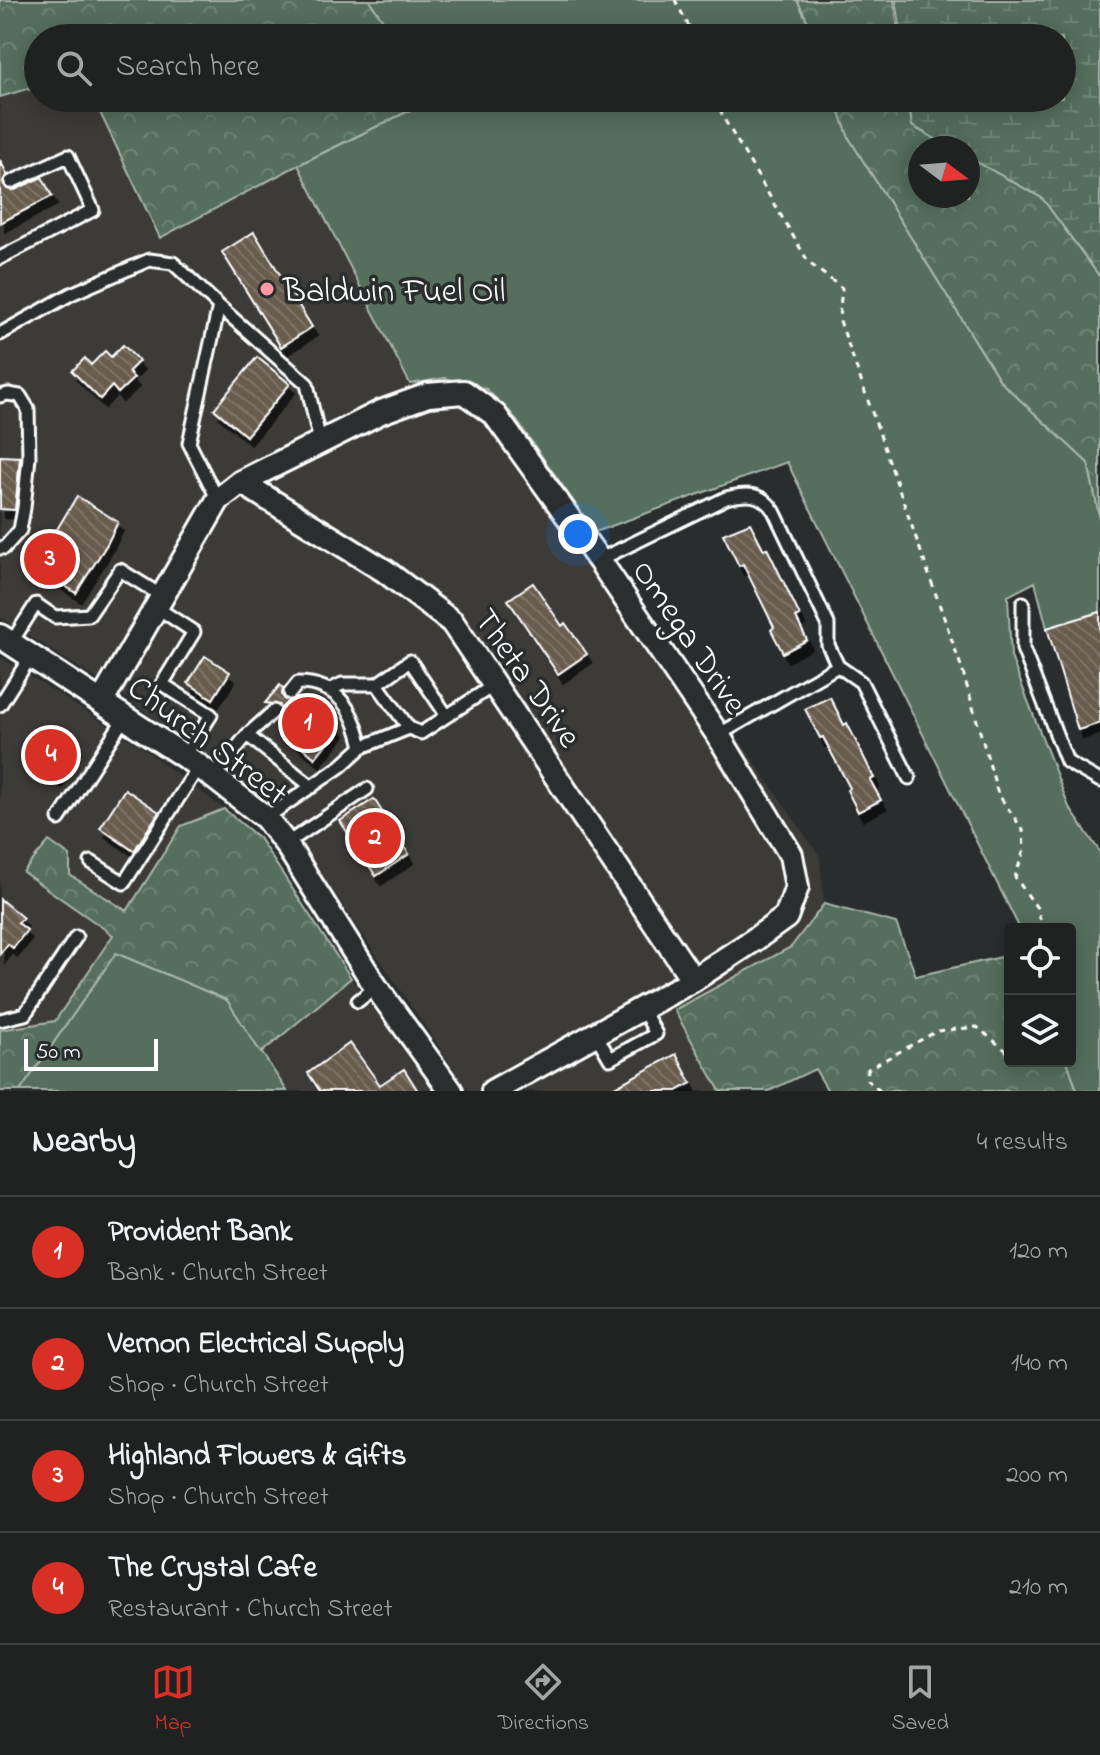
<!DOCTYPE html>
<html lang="en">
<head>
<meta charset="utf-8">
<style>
  :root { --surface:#202222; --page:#282a2a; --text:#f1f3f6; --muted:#a2a4a5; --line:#3d3f40; --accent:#d93025 }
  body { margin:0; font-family:"Indie Flower",sans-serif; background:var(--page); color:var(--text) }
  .controls { position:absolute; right:24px; bottom:24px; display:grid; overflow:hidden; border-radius:8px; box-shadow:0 4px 20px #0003 }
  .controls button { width:72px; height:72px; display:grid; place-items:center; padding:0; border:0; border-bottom:2px solid var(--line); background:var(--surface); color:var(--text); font:40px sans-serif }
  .compass { position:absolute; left:908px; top:136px; width:72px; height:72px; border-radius:50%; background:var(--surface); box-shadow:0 4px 20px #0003; rotate:106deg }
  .scale { position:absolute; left:24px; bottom:20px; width:134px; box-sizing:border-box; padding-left:8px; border:4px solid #fff; border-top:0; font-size:22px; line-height:28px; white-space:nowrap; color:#fff; -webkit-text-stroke:6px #2a2d2e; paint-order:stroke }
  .you { position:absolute; left:578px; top:534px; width:28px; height:28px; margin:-20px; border:6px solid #fff; border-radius:50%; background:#1a73e8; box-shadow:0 0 0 12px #1a73e833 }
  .badge { display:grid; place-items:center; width:52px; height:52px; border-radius:50%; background:var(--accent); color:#fff; font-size:26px; font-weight:700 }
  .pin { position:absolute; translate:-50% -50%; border:4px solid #fff; box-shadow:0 2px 8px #0006 }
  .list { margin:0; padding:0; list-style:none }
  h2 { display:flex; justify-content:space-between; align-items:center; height:104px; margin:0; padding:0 32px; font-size:34px }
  h2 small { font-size:26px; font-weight:400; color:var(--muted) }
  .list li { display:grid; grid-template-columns:52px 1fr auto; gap:24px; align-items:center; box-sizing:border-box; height:112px; padding:0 32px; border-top:2px solid var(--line) }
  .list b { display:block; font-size:30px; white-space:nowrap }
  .list p { margin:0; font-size:26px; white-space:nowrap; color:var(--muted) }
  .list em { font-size:26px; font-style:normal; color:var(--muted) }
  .icon { flex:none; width:44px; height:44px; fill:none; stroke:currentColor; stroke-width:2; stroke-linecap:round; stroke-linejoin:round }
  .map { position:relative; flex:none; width:1100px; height:1091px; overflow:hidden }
  .search { position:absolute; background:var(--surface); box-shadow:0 4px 20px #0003; left:24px; right:24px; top:24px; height:88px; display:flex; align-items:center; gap:20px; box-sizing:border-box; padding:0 28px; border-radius:44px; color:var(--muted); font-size:30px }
  .sheet { height:552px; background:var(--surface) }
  nav { display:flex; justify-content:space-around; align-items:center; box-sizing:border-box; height:112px; border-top:2px solid var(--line); background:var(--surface); font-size:22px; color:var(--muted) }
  nav a { display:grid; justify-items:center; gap:4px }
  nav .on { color:var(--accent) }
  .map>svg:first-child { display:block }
  .built { fill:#3c3b38 }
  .grass { fill:#546e5d; stroke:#aab6ae; stroke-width:2 }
  .forest { fill:url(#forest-crowns); stroke:#aab6ae; stroke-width:2 }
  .wetland { fill:url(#wetland-marsh); stroke:#aab6ae; stroke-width:2 }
  .building { fill:url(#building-back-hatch); stroke:#fff; stroke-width:2; filter:url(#shadow) }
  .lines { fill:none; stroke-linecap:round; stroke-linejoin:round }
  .service-casing { stroke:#fff; stroke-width:17 }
  .minor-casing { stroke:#fff; stroke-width:28 }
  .path { stroke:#fff; stroke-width:3; stroke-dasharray:6 6; stroke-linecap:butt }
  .service { stroke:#2a2d2e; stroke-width:11 }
  .minor { stroke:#2a2d2e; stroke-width:22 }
  .poi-dot { fill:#ff9aa2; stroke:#2a2d2e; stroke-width:3 }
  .labels { text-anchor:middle; stroke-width:7; stroke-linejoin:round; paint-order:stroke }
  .poi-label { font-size:34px; fill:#fff; stroke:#2a2d2e; text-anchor:start }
  .street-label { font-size:34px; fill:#fff; stroke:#2a2d2e }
</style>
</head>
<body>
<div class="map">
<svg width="1100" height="1091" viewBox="0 0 1100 1091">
  <defs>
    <pattern id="forest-crowns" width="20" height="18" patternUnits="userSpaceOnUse" patternTransform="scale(2)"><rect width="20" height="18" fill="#546e5d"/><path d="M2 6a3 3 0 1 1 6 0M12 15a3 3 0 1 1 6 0" fill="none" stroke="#6e8475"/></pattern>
    <pattern id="wetland-marsh" width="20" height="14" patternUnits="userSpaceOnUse" patternTransform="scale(2)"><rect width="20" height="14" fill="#546e5d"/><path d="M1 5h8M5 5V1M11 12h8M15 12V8" fill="none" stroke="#6e8475"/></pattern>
    <pattern id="building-back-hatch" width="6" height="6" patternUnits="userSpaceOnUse" patternTransform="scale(2)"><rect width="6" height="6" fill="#675b4e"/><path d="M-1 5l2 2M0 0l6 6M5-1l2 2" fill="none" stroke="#7e7469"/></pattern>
    <filter id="shadow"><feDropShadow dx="5" dy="9" stdDeviation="0" flood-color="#0009"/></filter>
  </defs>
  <rect width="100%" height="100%" fill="#2a2d2e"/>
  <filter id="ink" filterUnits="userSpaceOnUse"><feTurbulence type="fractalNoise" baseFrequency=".0125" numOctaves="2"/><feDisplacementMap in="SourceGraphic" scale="16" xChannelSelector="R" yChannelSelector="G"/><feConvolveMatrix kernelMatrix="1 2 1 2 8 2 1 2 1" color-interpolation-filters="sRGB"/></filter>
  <g filter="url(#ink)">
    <!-- built -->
    <path class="built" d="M27 89 38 92V98H72L95 102 161 238 298 165 409 384 445 378 486 389 512 414 596 532 820 857 824 904 792 947 674 1010 720 1091H469L280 813 128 699 0 617V97Z
      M0 657 140 746 224 809 181 826 127 911 70 875 48 841 23 873 114 935 55 1021 0 1030Z
      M351 978 433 1091H285L261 1053Z"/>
    <!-- grass -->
    <path class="grass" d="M369 0H797L816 38H395Z
      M435 98H835L849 138 1001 382 1088 463 1100 519V612L1047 628 1035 582 1008 596 1011 657 1069 807 1100 852V1091H1077L1067 1061H1070V929H1020L787 462 595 532 512 414 486 389 445 378 410 384 298 165Z
      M116 953 227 1000 287 1091H20Z"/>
    <!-- forest -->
    <path class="forest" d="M0 0H369L395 38H38V92L27 89 0 97Z
      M797 0H894L899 38H816Z
      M72 98H435L298 165 160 238 95 102Z
      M835 98H908L912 126 952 148H920V196H968V157L1042 198 1100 277V519L1088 463 1001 382 849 138Z
      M224 809 259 838 351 978 261 1053 227 1000 116 953 20 1091H0V1030L55 1021 113 935 23 872 49 841 70 856V875L127 911 181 826Z
      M824 904 896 923 916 976 1010 955V1061H1067L1077 1091H828L815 1069 769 1091H720L674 1010 791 947Z"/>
    <!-- wetland -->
    <path class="wetland" d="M896 0H1100V277L1042 198 968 157V148H952L912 126 909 98H1062V38H902Z"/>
    <!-- building -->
    <path class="building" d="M0 160 7 174 3 182 7 189 15 190 42 177 52 196 0 223Z
      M254 232 312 327 281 347 222 252Z
      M123 345 139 361 128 372 134 378 118 393 112 386 100 399 72 371 85 358 91 365 105 351 111 357Z
      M257 357 290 384 246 436 214 409Z
      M0 456 20 457 15 510 0 509Z
      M77 496 118 522 107 544 76 593 35 566Z
      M750 523 764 550 767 548 800 616 796 618 807 640 783 653 771 630 774 627 743 564 739 566 723 534Z
      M533 583 562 626 565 623 587 654 558 674 508 600Z
      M1100 612V723L1078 730 1047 628Z
      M205 656 230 672 213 699 188 683Z
      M280 685 283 688 282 695 285 700 292 701 296 698 301 702 304 698 340 727 315 758 279 727 285 720 281 716 282 710 280 705 265 703Z
      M830 697 844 725 847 723 874 778 870 780 881 800 858 812 847 790 850 788 823 737 820 738 805 709Z
      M56 733 76 743 57 779 27 763 39 741 49 746Z
      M125 789 159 812 134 851 100 828Z
      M374 799 409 854 376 876 340 821Z
      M0 899 23 918 18 923 27 930 13 948 8 944 0 954Z
      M350 1043 380 1085 404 1069 418 1091H320L308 1073Z
      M676 1054 691 1083 677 1091H607Z"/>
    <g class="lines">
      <!-- service casing -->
      <g class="service-casing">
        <path id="service" d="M0 258 93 210 68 156 11 182
          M0 334 71 294 149 260 173 263 219 306
          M0 396 8 394 20 396 28 409 29 457 24 508 20 530 4 548H0
          M218 500 189 443 219 306 307 384 320 442
          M599 560 726 498C747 493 761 492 774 511L828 624V645L838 666 718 735
          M1023 603V649L1067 762 1100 781
          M156 607 194 632 162 684 211 715 185 756
          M11 643 36 604 55 617 89 615 120 570 162 596
          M838 666 861 682 909 778
          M377 684 409 728
          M332 689 342 684H377L410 661 447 716
          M0 705 31 656
          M247 735 312 787
          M362 747 409 728 421 733 494 685
          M213 777 247 735 274 711
          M266 818 341 766 362 747C354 711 339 683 298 683L290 693
          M59 819 125 717
          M286 844 367 789
          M91 862 124 883 199 766
          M358 1001 376 987
          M0 1020 25 1014 76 937
          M595 1033 610 1059 656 1034 642 1008"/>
      </g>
      <!-- minor casing -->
      <g class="minor-casing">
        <path id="minor" d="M241 482 385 571 452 622 693 980
          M0 636 199 766 266 818 286 844 376 987 451 1091
          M102 701 218 500 241 482 381 412 428 395 464 392 495 415 599 560 718 735 791 855 797 887 786 917 754 940 693 980 493 1091"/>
      </g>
      <!-- path -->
      <path class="path" d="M675 0 695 38
        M716 98 723 117 809 263 842 288 839 318 962 669 998 794 1023 830 1024 850 1015 877 1037 908 1043 929
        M880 1091 867 1080 868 1069 937 1031 977 1027 1010 1054"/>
      <!-- service -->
      <use href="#service" class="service"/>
      <!-- minor -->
      <use href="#minor" class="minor"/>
    </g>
  </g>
  <!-- markers -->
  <circle class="poi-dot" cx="267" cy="289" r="8"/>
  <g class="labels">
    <!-- poi labels -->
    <g class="poi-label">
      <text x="283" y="301">Baldwin Fuel Oil</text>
    </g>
    <!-- street labels -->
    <g class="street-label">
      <text transform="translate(691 636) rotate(56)" y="12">Omega Drive</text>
      <text transform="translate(529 677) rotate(55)" y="12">Theta Drive</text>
      <text transform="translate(209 739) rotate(37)" y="12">Church Street</text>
    </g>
  </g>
</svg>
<div class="controls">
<button><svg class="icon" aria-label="locate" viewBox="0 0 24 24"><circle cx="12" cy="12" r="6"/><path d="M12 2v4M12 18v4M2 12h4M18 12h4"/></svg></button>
<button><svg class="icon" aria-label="layers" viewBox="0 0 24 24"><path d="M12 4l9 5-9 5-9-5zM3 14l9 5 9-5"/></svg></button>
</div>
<svg class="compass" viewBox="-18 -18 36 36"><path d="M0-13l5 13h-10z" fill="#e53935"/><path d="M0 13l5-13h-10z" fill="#a2a4a5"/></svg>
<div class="scale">50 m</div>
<div class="you"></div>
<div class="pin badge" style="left:308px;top:723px">1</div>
<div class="pin badge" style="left:375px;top:838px">2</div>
<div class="pin badge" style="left:50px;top:559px">3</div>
<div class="pin badge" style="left:51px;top:755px">4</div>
<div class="search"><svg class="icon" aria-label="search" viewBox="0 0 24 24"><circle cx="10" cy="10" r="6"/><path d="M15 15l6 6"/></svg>Search here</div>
</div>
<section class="sheet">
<h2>Nearby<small>4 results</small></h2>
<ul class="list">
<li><span class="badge">1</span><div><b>Provident Bank</b><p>Bank · Church Street</p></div><em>120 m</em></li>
<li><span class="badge">2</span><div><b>Vernon Electrical Supply</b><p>Shop · Church Street</p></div><em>140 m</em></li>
<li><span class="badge">3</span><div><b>Highland Flowers &amp; Gifts</b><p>Shop · Church Street</p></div><em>200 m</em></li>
<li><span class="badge">4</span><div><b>The Crystal Cafe</b><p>Restaurant · Church Street</p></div><em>210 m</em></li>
</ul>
</section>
<nav>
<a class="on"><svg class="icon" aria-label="map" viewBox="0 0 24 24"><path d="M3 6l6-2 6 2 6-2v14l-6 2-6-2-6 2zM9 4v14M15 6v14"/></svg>Map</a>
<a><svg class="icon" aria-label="directions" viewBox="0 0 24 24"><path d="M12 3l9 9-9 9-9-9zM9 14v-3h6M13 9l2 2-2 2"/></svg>Directions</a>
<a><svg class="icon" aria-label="saved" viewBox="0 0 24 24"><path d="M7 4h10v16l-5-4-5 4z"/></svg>Saved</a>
</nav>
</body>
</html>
